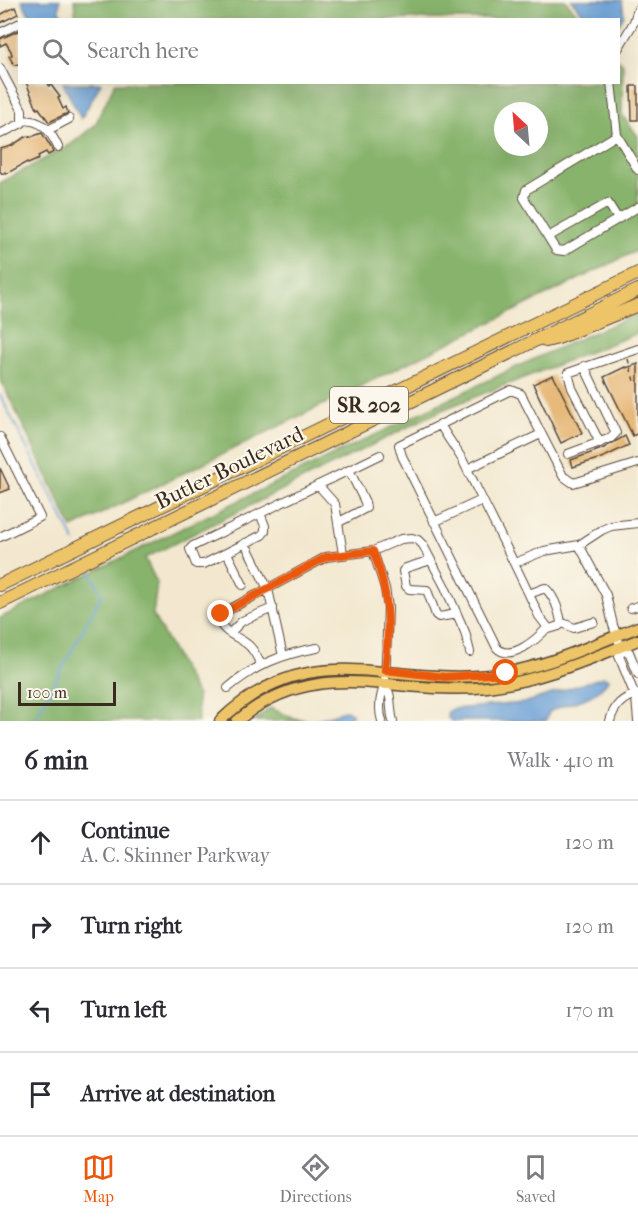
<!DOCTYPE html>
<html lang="en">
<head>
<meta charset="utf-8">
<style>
  :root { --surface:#fff; --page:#f7f7f7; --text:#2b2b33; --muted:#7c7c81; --line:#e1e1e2; --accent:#ea580c }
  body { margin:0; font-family:"IM FELL French Canon",serif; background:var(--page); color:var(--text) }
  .compass { position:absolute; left:494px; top:102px; width:54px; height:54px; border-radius:50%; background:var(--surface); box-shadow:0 6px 24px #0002; rotate:334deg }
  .scale { position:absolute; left:18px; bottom:15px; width:98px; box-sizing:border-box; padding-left:6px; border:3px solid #3b2a1e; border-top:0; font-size:16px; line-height:21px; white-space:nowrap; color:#3b2a1e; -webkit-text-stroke:4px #fbf7ec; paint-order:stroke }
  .stop { position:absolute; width:18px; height:18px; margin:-14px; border:4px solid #ea580c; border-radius:50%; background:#fff }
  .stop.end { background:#ea580c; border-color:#fff; box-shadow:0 2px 6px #0008 }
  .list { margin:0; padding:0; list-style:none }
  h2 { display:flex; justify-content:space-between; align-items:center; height:78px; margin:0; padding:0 24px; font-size:26px }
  h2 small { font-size:20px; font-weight:400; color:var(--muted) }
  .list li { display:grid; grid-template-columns:39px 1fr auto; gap:18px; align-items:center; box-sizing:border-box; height:84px; padding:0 24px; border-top:2px solid var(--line) }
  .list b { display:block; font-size:22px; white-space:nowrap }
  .list p { margin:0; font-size:20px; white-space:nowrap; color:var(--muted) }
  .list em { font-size:20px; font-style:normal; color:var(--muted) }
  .icon { flex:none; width:33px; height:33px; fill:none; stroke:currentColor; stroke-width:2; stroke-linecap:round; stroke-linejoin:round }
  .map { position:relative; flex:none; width:638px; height:721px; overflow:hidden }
  .search { position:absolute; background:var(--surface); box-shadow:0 6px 24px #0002; left:18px; right:18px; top:18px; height:66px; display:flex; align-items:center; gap:15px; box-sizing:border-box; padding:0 21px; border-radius:0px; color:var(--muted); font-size:22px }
  .sheet { height:414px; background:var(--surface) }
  nav { display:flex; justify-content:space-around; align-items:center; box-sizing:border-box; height:84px; border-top:2px solid var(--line); background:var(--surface); font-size:16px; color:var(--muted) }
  nav a { display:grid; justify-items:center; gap:3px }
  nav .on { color:var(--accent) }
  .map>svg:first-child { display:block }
  .forest { fill:#87b36c; stroke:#616e45; stroke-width:1.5; fill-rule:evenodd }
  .water { fill:#679ed5; stroke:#51647a; stroke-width:1.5 }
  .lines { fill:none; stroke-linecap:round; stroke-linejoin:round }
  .stream { stroke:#679ed5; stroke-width:2 }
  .building { fill:#e7b97a }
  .minor-casing { stroke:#574639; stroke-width:10 }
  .major-casing { stroke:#574639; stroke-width:13 }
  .highway-casing { stroke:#574639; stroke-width:14 }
  .path { stroke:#574639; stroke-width:1.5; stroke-dasharray:4.5 4.5; stroke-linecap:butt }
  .minor { stroke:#fff; stroke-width:8 }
  .major { stroke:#eec469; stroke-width:10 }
  .highway { stroke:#eec469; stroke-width:12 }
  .route { stroke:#ea580c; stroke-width:8 }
  .labels { text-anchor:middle; stroke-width:4.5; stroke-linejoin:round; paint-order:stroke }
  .shield { fill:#fbf7ec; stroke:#75685c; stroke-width:1.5 }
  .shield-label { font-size:21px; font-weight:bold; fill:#3b2a1e }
  .street-label { font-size:22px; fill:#3b2a1e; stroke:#fbf7ec }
</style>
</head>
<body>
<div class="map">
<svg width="638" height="721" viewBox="0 0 638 721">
  <rect width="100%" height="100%" fill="#fbf7ec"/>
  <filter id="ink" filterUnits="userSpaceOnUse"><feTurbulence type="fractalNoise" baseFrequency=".0167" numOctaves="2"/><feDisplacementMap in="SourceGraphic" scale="12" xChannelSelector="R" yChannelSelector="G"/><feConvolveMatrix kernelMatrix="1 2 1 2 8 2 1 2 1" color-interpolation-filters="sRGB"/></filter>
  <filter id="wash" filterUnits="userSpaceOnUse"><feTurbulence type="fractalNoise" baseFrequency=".008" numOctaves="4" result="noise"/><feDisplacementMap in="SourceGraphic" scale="24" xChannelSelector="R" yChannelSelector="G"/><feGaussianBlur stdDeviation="1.35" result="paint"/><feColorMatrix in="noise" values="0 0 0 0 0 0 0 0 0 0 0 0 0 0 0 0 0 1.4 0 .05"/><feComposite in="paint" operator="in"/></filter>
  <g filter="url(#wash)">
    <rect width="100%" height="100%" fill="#f3e8cf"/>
    <!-- forest -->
    <path class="forest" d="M74 0H565L582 19 76 20Z
      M619 60 623 64 622 115 638 136V250L72 528 0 378V183L70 145 95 125 115 83 618 82ZM503 111H539V147H503Z
      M638 314V333L444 409 145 558 157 583 153 615 197 695 198 721H0V618C117 559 236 502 354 445 448 400 541 353 638 314Z
      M270 708 293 718 313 721H254Z"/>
    <!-- water -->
    <path class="water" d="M22 0H60L59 11 64 19H31Z
      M571 0H622L624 15 619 24 618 20 588 19Z
      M63 83H101L81 119Z
      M603 677 609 679C589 705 574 698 549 712L546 721H452L448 718 447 713 452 709 524 703Z
      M347 710 353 714 346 721H313Z"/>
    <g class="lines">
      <!-- stream -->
      <path class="stream" d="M0 395 75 542
        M34 721 102 594 87 566"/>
    </g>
    <g id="blocks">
      <!-- building -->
      <path class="building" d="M15 7 18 14 0 23V15Z
        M20 30V64L14 65 9 56 12 55 11 51 6 43 0 46V39Z
        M26 82H48L49 86 51 85 60 97 58 98 63 109 66 107 68 113 49 122 41 111 39 108 37 109Z
        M631 86H638V120H632Z
        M42 133 54 152 48 155 46 152 38 156 39 159 28 164 27 162 6 174 5 172 2 174 0 171V149L11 146 27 136 31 137Z
        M638 364V433L633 436 604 377 625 367 626 368Z
        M553 375 582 433 561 443 533 384Z
        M625 436 629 445 604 457 573 467 571 460 602 449Z
        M0 468 10 489 0 493Z"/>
    </g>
  </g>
  <g filter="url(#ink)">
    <use href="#blocks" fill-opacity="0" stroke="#574639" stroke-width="1.5"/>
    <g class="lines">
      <!-- minor casing -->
      <g class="minor-casing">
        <path id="minor" d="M0 33 20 23
          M618 49 634 22 638 9
          M0 68 22 110V123L0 134
          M611 82 617 135 638 170
          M22 120C43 120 50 130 58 147
          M50 129 69 119
          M617 135 526 190 524 198 556 250 564 251 638 207
          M548 237 608 203 618 219
          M440 424C446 436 455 447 462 459 488 511 515 563 539 616L549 629 559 626 561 622C559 611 554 596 545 588L529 594
          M0 437 40 517 0 537
          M600 443 572 388 568 373 638 349
          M568 454 611 438 616 433 584 366
          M467 469 541 434
          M318 485 335 504 343 554
          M260 513 265 526V531L262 535 204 564H196L190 549 193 546 380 455
          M339 522 366 508 365 502 349 470
          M434 522 482 500
          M245 543 268 589 283 656
          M579 545 606 595 613 625 622 651
          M373 551 385 588 388 608 385 684
          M227 553 243 585
          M431 560 406 568 403 571 406 586 409 589 427 590 436 615 439 617 457 614
          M515 563 544 551 579 545 602 530 611 526 638 523
          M631 608 638 606
          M561 622 574 628 594 622
          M547 628C537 639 511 662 497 648L402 456 399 445 511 390 521 394 563 476 573 483 580 481 638 463
          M230 633 242 621 273 608
          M261 665C257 657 254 649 247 644 237 636 223 633 218 619L221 614 326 557 373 551 401 539 412 538 418 540 423 545 445 587 465 632 470 652
          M638 674 629 652 622 651 619 656 636 698 638 721
          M228 688C255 665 282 654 317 648
          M382 721C378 708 380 696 385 684 393 697 389 706 393 721
          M610 721C614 706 622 698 637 694"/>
      </g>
      <!-- major casing -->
      <g class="major-casing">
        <path id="major" d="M220 721C309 635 386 686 490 675 542 669 590 646 638 627
          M237 721C318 653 395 697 487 687 540 681 589 659 638 640"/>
      </g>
      <!-- highway casing -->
      <g class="highway-casing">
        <path id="highway" d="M546 341 558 338 638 305
          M0 585 638 273
          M0 603 638 290"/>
      </g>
      <!-- path -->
      <path class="path" d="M628 359 634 381 638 384"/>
      <!-- minor -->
      <use href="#minor" class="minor"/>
      <!-- major -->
      <use href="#major" class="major"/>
      <!-- highway -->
      <use href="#highway" class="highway"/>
    </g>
  </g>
  <g class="lines" filter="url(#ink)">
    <!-- route -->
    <path class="route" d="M221 614 326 557 373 551C390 595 390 624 385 670L445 677 506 673"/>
  </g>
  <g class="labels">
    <!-- shield labels -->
    <rect class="shield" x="330" y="387" width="78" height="36" rx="4.5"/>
    <g class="shield-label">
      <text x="369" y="412">SR 202</text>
    </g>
    <!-- street labels -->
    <g class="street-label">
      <text transform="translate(229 467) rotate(-26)" y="8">Butler Boulevard</text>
    </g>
  </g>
</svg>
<svg class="compass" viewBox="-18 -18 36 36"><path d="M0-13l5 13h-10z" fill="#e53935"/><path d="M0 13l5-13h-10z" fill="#7c7c81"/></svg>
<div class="scale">100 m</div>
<div class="stop" style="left:506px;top:673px"></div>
<div class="stop end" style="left:221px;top:614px"></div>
<div class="search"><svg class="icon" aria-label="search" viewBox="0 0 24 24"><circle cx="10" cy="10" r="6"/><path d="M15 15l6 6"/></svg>Search here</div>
</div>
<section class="sheet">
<h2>6 min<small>Walk · 410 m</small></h2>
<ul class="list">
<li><svg class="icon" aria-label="ahead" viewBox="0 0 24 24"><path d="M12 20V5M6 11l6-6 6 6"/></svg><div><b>Continue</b><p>A. C. Skinner Parkway</p></div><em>120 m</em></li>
<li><svg class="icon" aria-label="right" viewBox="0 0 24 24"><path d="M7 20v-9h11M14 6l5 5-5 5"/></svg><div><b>Turn right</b></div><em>120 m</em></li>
<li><svg class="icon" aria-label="left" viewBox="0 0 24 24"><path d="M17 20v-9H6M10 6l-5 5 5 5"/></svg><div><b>Turn left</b></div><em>170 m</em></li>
<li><svg class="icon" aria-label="arrive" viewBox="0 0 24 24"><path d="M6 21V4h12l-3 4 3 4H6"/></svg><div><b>Arrive at destination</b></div></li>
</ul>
</section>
<nav>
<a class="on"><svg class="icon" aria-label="map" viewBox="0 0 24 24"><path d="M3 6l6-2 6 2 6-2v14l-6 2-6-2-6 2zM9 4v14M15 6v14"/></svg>Map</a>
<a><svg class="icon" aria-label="directions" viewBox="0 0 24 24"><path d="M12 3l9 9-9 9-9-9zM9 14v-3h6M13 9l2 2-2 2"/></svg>Directions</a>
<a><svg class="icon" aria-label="saved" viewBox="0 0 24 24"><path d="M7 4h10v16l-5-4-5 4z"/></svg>Saved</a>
</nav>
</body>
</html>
